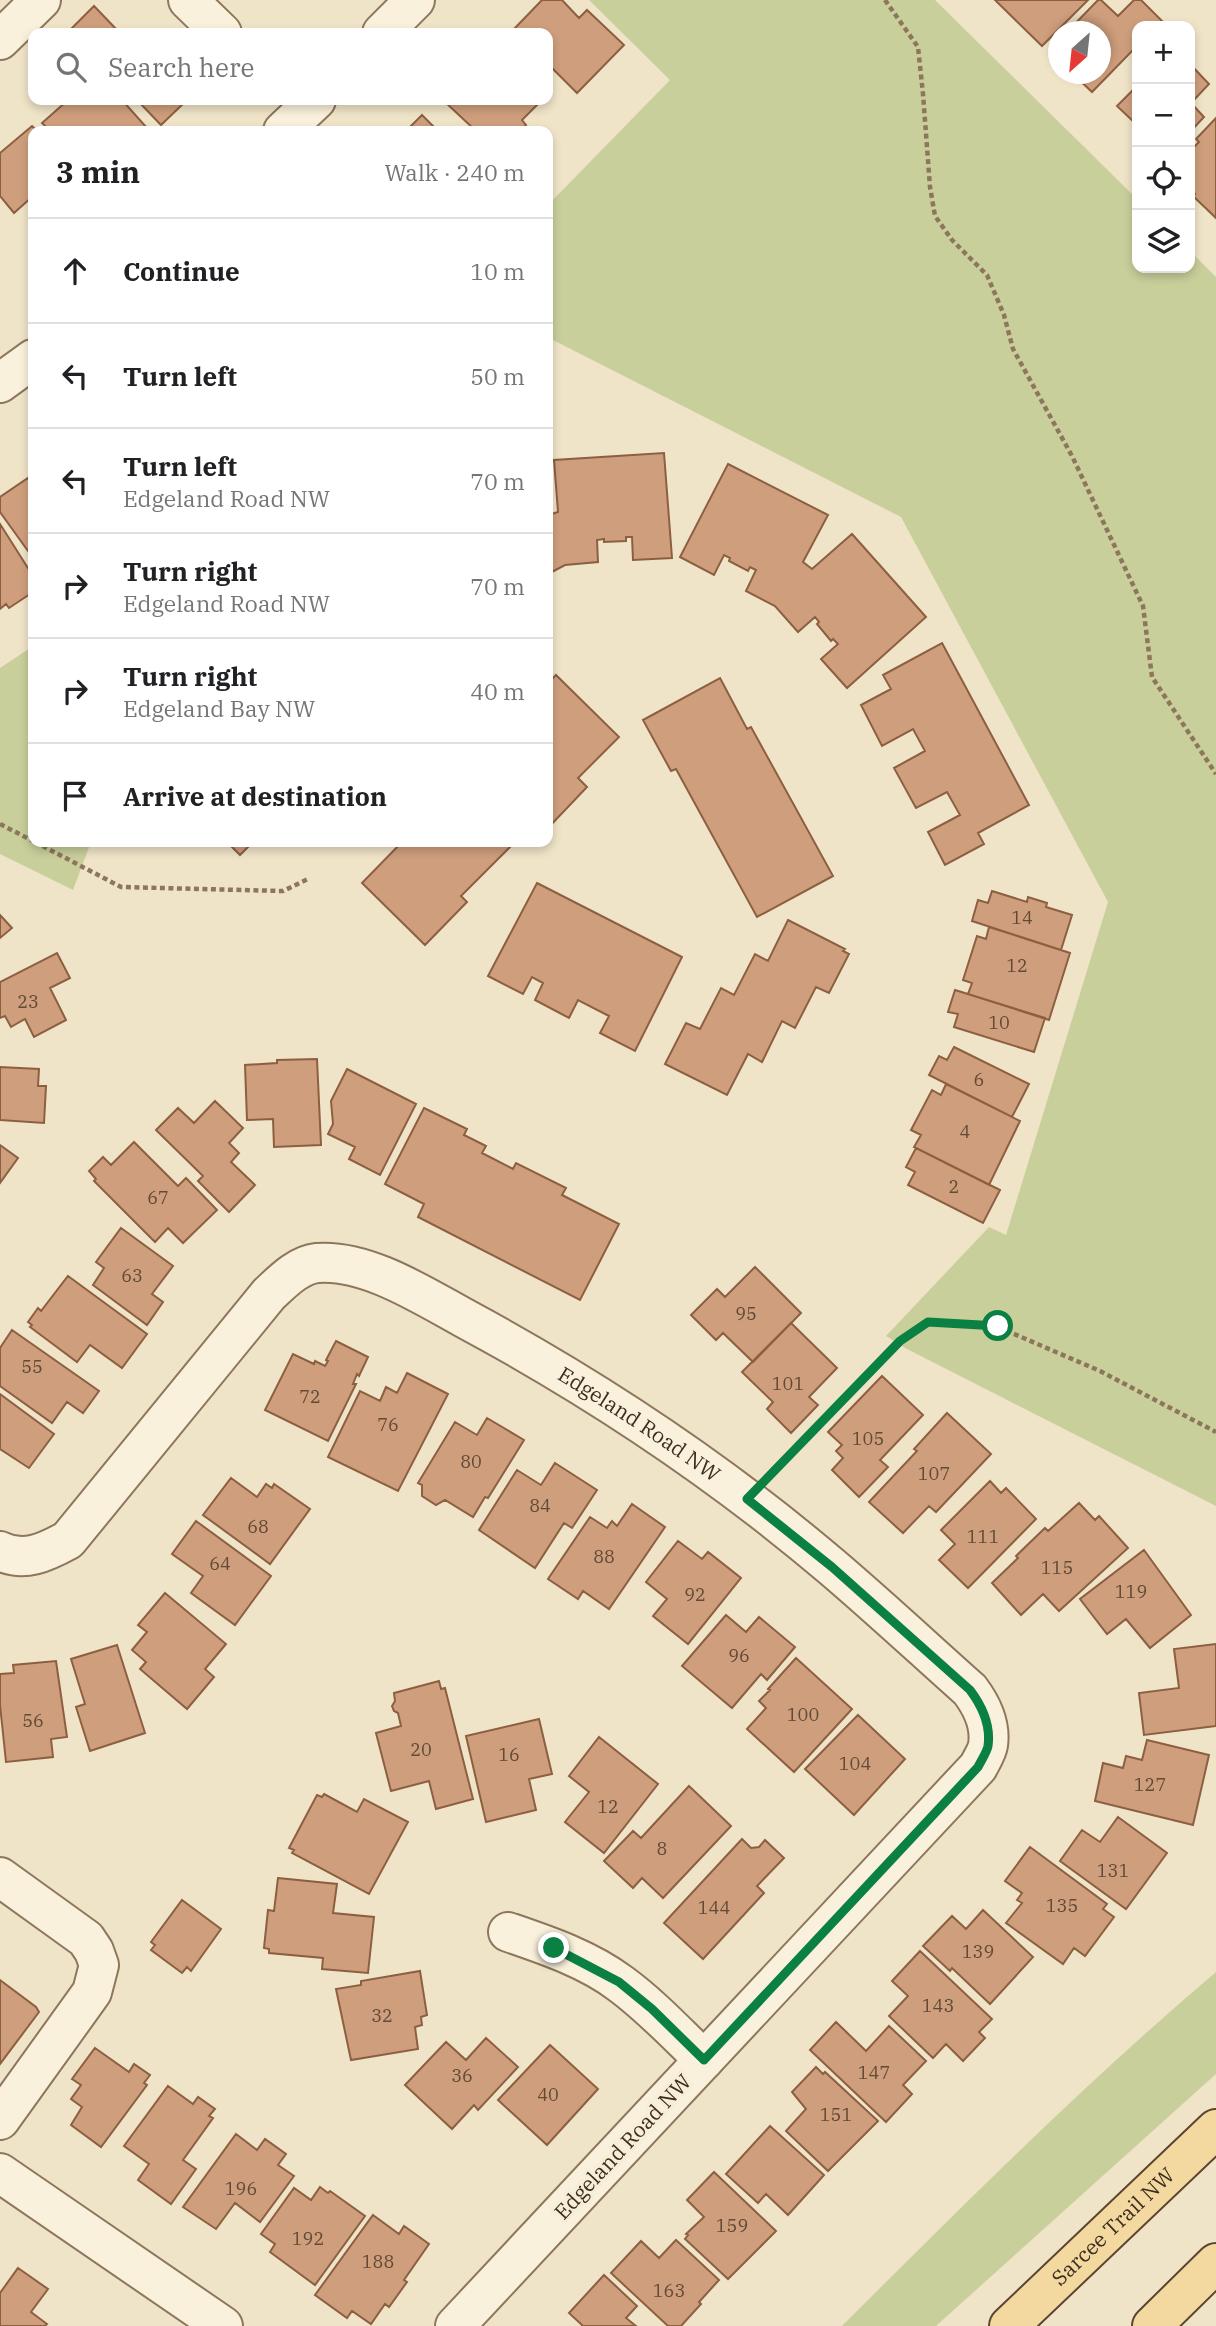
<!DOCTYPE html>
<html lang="en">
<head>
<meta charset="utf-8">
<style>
  :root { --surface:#fff; --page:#f6f6f6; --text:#202124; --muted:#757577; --line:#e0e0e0 }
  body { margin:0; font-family:"IBM Plex Serif",serif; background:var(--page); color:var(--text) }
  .controls { position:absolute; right:21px; top:21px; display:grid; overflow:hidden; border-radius:14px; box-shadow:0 4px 10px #0003 }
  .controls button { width:63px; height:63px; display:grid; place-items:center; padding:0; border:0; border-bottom:2px solid var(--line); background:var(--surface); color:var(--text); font:35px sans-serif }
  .compass { position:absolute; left:1048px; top:21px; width:63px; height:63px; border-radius:50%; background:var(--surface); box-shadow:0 4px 10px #0003; rotate:207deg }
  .stop { position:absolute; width:21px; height:21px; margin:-16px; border:5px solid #0b8043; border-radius:50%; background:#fff }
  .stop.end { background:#0b8043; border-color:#fff; box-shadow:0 2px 7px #0008 }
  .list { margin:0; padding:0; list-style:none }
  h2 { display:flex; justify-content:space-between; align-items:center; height:91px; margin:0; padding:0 28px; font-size:30px }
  h2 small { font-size:23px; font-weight:400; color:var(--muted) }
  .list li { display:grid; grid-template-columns:46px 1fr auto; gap:21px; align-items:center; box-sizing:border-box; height:105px; padding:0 28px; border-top:2px solid var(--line) }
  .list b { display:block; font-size:26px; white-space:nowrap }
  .list p { margin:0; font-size:23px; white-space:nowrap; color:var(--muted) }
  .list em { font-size:23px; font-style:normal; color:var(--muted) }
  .icon { flex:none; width:38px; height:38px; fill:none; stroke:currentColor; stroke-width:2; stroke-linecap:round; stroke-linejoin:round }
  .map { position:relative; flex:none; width:1216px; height:2326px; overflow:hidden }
  .search { position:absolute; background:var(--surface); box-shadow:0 4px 10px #0003; left:28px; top:28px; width:525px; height:77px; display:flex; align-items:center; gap:18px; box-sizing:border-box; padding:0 24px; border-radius:14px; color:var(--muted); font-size:26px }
  .panel { position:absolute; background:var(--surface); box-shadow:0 4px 10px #0003; left:28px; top:126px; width:525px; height:721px; border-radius:14px }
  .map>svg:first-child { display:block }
  .green { fill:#c9cf9b }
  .building { fill:#cf9f7d; stroke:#8d5f41; stroke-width:2 }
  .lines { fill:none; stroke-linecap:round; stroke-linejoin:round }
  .minor-casing { stroke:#8d765c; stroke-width:42 }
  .major-casing { stroke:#5b4430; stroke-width:42 }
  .path { stroke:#8d765c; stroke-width:4.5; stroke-dasharray:5 3.5; stroke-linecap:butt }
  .minor { stroke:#faf1dc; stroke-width:38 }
  .major { stroke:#f3d9a0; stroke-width:38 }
  .route { stroke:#0b8043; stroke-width:9 }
  .labels { text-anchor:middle; stroke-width:7; stroke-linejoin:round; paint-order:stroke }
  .number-label { font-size:18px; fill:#624a37 }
  .street-label { font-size:21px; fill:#3d2e20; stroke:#f7eed8 }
</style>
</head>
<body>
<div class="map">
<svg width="1216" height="2326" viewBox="0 0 1216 2326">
  <rect width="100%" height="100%" fill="#f0e4c8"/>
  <!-- green -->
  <path class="green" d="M589 0H935L1137 199V268H1190V251L1216 277V1506L907 1349 886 1336 989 1227 1006 1235 1108 902 901 517 553 340 548 344V205L670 80Z
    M33 646V842H91L73 890 0 854V668Z
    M1216 1972V2074L936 2326H842C963 2205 1085 2083 1216 1972Z"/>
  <!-- building -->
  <path class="building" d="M542 0H562L579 18 587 10 624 45 577 93 548 64V33H516L513 30Z
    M995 0H1088L1042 46Z
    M1098 0H1101L1118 16 1134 0H1141L1164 23 1161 26H1137V50L1135 53 1132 51 1092 92 1073 74H1100V32H1067Z
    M94 6 119 32 117 33H75L71 29Z
    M1190 64 1209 84 1191 103 1204 117 1190 132Z
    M1137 86V125L1117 106Z
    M68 100H122L147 128 144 131H50L42 123Z
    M137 100H187L161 125Z
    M447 100H538L540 102 522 120 526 125 520 131H476L445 102Z
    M422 115 438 131H406Z
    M1216 118V218L1193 196 1195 194 1190 188V151L1199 142 1196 139Z
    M32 126 37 131H33V196L14 213 0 196V153Z
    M664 453 672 558 633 560 632 537H626V541L604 542V539L597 540 598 562 565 565 548 574V515L558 512 554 460Z
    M728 464 828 515 803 562 812 569 852 534 926 617 847 688 821 659 838 644 833 639 831 641 817 624 819 622 815 617 798 632 775 606 746 591 756 570 750 567 748 571 729 561 730 558 724 555 714 575 680 557Z
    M28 478 30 481 33 478V558L0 512V497Z
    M0 524 33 576V592L9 608 6 604 0 609Z
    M942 643 1029 805 978 833 984 844 945 865 928 832 960 815 947 792 916 808 894 768 925 751 913 729 882 746 861 705 891 689 883 675Z
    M556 675 619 737 578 778 587 787 548 828V683Z
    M720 678 747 729 751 727 833 876 757 917 676 769 671 771 643 720Z
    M227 842H253L240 855Z
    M402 842H515L461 896 467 902 425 945 362 883Z
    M537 883 682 957 635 1051 600 1033 609 1016 578 1000 569 1018 535 1000 543 983 532 977 523 994 488 976Z
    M992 891 1027 902 1028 897 1047 903 1046 907 1072 915 1061 950 972 921 978 900 988 903Z
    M0 915 12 928 0 938Z
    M788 920 845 949 843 951 849 954 829 993 816 987 795 1028 782 1021 762 1062 748 1054 727 1095 665 1064 686 1023 700 1029 721 988 734 995 755 954 768 961Z
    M989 927 1070 953 1049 1020 968 994 972 983 963 980 977 936 986 939Z
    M57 953 70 978 50 988 66 1020 34 1037 25 1019 11 1027 5 1016 0 1018V982Z
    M955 990 1045 1018 1034 1052 954 1027 958 1014 948 1012Z
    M954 1047 1029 1084 1012 1117 929 1075 939 1056 947 1060Z
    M317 1059 321 1145 274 1147 273 1119 247 1120 245 1065 277 1063V1060Z
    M0 1067 39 1069 38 1086H46L44 1123 0 1120Z
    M347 1069 416 1104 380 1175 349 1159 355 1147 328 1134 333 1124 331 1101Z
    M946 1084 1020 1121 989 1185 914 1147 921 1135 911 1130 932 1090 941 1095Z
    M215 1101 243 1128 229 1143 239 1153 231 1162 255 1185 229 1212 198 1181 203 1176 156 1130 178 1108 194 1123Z
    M424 1108 467 1129 464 1135 486 1146 482 1153 513 1169 516 1163 566 1188 562 1195 619 1224 580 1300 418 1217 424 1204 385 1184Z
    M134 1142 178 1186 186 1178 217 1210 183 1243 168 1228 155 1242 94 1181 96 1179 89 1171 103 1157 111 1165Z
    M0 1145 18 1158 0 1183Z
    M916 1148 1000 1190 983 1223 908 1185 915 1172 906 1167Z
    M121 1228 173 1266 152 1294 163 1302 147 1325 93 1285 104 1268 96 1262Z
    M755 1267 801 1313 753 1362 723 1333 716 1340 691 1315 717 1289 725 1297Z
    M68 1276 147 1334 122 1368 90 1345 77 1362 30 1327 32 1325 28 1322 38 1308 41 1311Z
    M791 1323 837 1368 809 1397 818 1405 791 1433 767 1409 773 1402 742 1372Z
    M12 1330 99 1391 83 1413 67 1402 52 1423 0 1386V1348Z
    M336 1341 368 1357 359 1376 357 1374 353 1384H356L328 1441 265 1410 293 1354 314 1364 315 1361 325 1366 328 1361 326 1360Z
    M407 1373 448 1394 398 1491 328 1457 360 1391 380 1401 386 1387 397 1393Z
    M882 1376 923 1415 880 1460 888 1467 859 1497 832 1470 843 1458 836 1451 842 1445 828 1432Z
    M0 1394 54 1434 29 1468 0 1449Z
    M947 1413 991 1454 936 1512 929 1506 903 1533 869 1502 917 1451 914 1449Z
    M487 1418 524 1440 488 1498 485 1497 473 1517 445 1500 436 1505 422 1496V1485L418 1483 455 1422 477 1435Z
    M555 1463 597 1490 572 1528 564 1523 535 1568 479 1530 517 1470 541 1485Z
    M231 1478 257 1497 266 1484 272 1488 274 1484 310 1509 270 1564 203 1515Z
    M990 1481 1001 1493 1006 1488 1036 1519 968 1588 939 1560 955 1544 941 1530Z
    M1079 1503 1095 1520 1099 1516 1128 1548 1059 1611 1043 1594 1021 1615 992 1583 1018 1558 1016 1556 1045 1528 1048 1531Z
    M632 1504 665 1527 609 1609 583 1591 578 1599 548 1579 590 1517 607 1528 612 1521 617 1526Z
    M196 1521 271 1576 235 1625 191 1593 203 1576 172 1554Z
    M678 1541 702 1559 708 1552 741 1578 688 1644 653 1616 667 1599 646 1582Z
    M1144 1550 1191 1615 1150 1648 1126 1619 1107 1634 1080 1599Z
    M165 1593 226 1644 205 1669 214 1677 187 1709 140 1669 146 1662 132 1650 147 1632 138 1625Z
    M726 1615 746 1632 759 1617 795 1647 767 1680 761 1674 732 1708 682 1666Z
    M1216 1644V1726L1144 1735 1139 1693 1179 1688 1174 1649Z
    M117 1645 145 1733 90 1751 76 1707 85 1704 71 1659Z
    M796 1658 852 1709 794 1772 747 1729 766 1708 759 1701 770 1690 768 1689Z
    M56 1661 67 1737 51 1739 53 1757 6 1762 0 1705V1674L14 1673 13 1665Z
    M439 1681 441 1689 445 1688 473 1799 436 1809 429 1781 391 1791 376 1733 401 1726 398 1713 394 1711 392 1706 395 1701 394 1693Z
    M858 1715 905 1759 854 1815 805 1769Z
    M539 1719 552 1774 529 1779 536 1810 486 1822 466 1736Z
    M599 1737 658 1784 604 1853 565 1822 589 1792 569 1776Z
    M1147 1740 1209 1755 1193 1825 1095 1801 1103 1763 1123 1768 1126 1756 1142 1760Z
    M689 1786 731 1826 663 1898 642 1878 633 1888 604 1861 633 1831 641 1838Z
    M324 1794 357 1812 364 1799 408 1822 369 1894 292 1853 294 1850 289 1848 317 1795 322 1797Z
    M1118 1817 1167 1853 1126 1909 1060 1861 1082 1830 1100 1842Z
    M742 1839 751 1848 759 1847 765 1840 784 1858 757 1886 764 1893 703 1959 664 1923Z
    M1030 1847 1107 1904 1103 1909 1114 1917 1085 1956 1074 1948 1063 1964 1006 1923 1022 1903 1017 1900 1022 1893 1005 1881Z
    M278 1878 337 1884 333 1913 374 1917 368 1973 322 1969 323 1958 269 1953V1949L264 1948 268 1910 274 1911Z
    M182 1900 221 1929 191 1971 187 1967 182 1973 151 1950 155 1945 151 1942Z
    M983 1910 1033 1957 990 2004 952 1968 950 1971 923 1946 952 1916 966 1929Z
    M920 1951 992 2019 979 2032 985 2038 963 2061 946 2044 933 2058 889 2016 908 1996 892 1981Z
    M420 1971 427 2015 421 2017 422 2025 415 2027 418 2049 351 2060 336 1989 361 1985V1981Z
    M0 1980 36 2007 39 2012 0 2064Z
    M836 2022 866 2051 889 2026 926 2061 903 2085 912 2094 886 2122 810 2050Z
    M486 2038 518 2067 478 2110 474 2105 452 2129 405 2085 446 2042 466 2060Z
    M550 2045 598 2089 547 2145 498 2100Z
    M95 2048 129 2072 134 2064 150 2075 144 2083 147 2085 101 2147 71 2125 82 2107 71 2099 81 2085 72 2079Z
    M816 2067 823 2074 825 2072 878 2121 828 2171 786 2131 806 2109 792 2092Z
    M168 2086 193 2104 198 2097 215 2109 209 2116 213 2118 183 2160 196 2169 171 2204 138 2180 149 2164 124 2146Z
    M770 2126 824 2175 788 2215 766 2194 758 2203 726 2174Z
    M236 2134 257 2150 265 2139 286 2154 278 2165 294 2176 260 2222 235 2203 216 2229 183 2207Z
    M714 2172 776 2231 728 2279 685 2239 688 2235 686 2234 704 2217 687 2200Z
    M320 2187 328 2193 330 2191 365 2216 315 2285 270 2252 275 2244 261 2234 294 2188 311 2200Z
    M373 2215 399 2234 404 2226 429 2244 404 2280 407 2282 389 2307 385 2304 371 2324 352 2311 347 2318 315 2295Z
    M676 2240 719 2280 699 2302 701 2304 681 2326H668L611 2273 641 2241 659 2258Z
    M18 2268 48 2289 31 2312 47 2324 45 2326H0V2293Z
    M604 2275 637 2306 626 2318 636 2326H583L569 2313Z"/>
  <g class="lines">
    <!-- minor casing -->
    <g class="minor-casing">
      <g id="minor">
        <path d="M188 0 222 33"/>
        <path d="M382 33 415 0"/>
        <path d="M0 40 41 0"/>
        <path d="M283 131 316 100"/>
        <path d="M0 383 33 359"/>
        <path id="s1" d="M0 1551C24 1563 46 1552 68 1540L269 1294C282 1282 298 1265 317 1263 366 1259 422 1295 464 1318 594 1388 719 1471 832 1567 879 1607 924 1649 970 1690 982 1706 991 1725 988 1745 987 1752 981 1761 978 1767L455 2326"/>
        <path d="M0 1877 86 1939 94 1951 99 1965 92 1992 0 2120"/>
        <path d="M508 1932C546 1945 588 1959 621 1984 651 2006 677 2034 704 2060"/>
        <path d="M0 2173 223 2326"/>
      </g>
    </g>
    <!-- major casing -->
    <g class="major-casing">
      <g id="major">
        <path id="s2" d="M1009 2326 1216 2129"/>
        <path d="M1152 2326 1216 2263"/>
      </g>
    </g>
    <!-- path -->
    <path class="path" d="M885 0 918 47 923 94 930 187 935 216 952 240 987 275 1004 315 1013 349 1072 456 1143 606 1152 677 1216 774
      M0 824 33 841
      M35 842 121 887 283 891 308 879
      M772 1474 900 1341 928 1322 998 1327 1100 1371 1216 1432"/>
    <!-- minor -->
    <use href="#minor" class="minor"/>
    <!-- major -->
    <use href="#major" class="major"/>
  </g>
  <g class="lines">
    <!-- route -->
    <path class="route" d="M554 1948 619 1982 652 2009 704 2060 978 1767C981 1761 987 1752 988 1746 991 1725 982 1706 970 1690L832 1567 747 1499 900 1341 928 1322 998 1326"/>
  </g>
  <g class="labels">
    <!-- number labels -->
    <g class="number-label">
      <text x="1022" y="924">14</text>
      <text x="1017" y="972">12</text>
      <text x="28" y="1008">23</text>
      <text x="999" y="1029">10</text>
      <text x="979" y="1086">6</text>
      <text x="965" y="1138">4</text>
      <text x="954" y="1193">2</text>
      <text x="158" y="1204">67</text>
      <text x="132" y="1282">63</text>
      <text x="746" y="1320">95</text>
      <text x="32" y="1373">55</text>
      <text x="788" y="1390">101</text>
      <text x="310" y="1403">72</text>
      <text x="388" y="1431">76</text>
      <text x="868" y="1445">105</text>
      <text x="471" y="1468">80</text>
      <text x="934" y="1480">107</text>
      <text x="540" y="1512">84</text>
      <text x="258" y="1533">68</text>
      <text x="983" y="1543">111</text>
      <text x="604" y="1563">88</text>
      <text x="220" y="1570">64</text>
      <text x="1057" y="1574">115</text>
      <text x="1131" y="1598">119</text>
      <text x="695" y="1601">92</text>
      <text x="739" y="1662">96</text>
      <text x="803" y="1721">100</text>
      <text x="33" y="1727">56</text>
      <text x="421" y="1756">20</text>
      <text x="509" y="1761">16</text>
      <text x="855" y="1770">104</text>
      <text x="1150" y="1791">127</text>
      <text x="608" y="1813">12</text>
      <text x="662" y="1855">8</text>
      <text x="1113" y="1877">131</text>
      <text x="1062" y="1912">135</text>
      <text x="714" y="1914">144</text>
      <text x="978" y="1958">139</text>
      <text x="938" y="2012">143</text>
      <text x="382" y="2022">32</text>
      <text x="874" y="2079">147</text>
      <text x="462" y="2082">36</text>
      <text x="548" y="2101">40</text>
      <text x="836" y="2121">151</text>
      <text x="241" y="2195">196</text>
      <text x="732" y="2232">159</text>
      <text x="308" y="2245">192</text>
      <text x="378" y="2268">188</text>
      <text x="669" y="2297">163</text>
    </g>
    <!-- street labels -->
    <g class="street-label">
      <text dy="7" stroke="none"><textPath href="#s1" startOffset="812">Edgeland Road NW</textPath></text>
      <text transform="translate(623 2147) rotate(-47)" y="7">Edgeland Road NW</text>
      <text dy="7" stroke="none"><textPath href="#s2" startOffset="144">Sarcee Trail NW</textPath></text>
    </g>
  </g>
</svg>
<div class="controls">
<button>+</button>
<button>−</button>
<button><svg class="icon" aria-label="locate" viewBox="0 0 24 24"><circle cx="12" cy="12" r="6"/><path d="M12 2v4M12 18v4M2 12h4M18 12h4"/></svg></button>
<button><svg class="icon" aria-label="layers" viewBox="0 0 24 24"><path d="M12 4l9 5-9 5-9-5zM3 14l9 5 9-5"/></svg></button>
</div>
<svg class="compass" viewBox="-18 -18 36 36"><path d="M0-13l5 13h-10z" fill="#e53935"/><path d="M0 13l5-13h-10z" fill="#757577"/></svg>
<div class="stop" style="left:998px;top:1326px"></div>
<div class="stop end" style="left:554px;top:1948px"></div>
<div class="search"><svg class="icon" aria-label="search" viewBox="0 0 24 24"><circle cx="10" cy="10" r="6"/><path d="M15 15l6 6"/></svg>Search here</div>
<section class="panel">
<h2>3 min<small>Walk · 240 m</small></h2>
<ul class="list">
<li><svg class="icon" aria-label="ahead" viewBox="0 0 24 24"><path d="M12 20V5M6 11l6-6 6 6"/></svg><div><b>Continue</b></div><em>10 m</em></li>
<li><svg class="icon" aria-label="left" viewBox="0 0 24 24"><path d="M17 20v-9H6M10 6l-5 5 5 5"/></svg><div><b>Turn left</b></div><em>50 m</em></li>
<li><svg class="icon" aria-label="left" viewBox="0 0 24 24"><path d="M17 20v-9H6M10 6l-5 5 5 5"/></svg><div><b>Turn left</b><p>Edgeland Road NW</p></div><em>70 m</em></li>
<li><svg class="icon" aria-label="right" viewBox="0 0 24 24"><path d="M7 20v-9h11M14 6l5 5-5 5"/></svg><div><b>Turn right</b><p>Edgeland Road NW</p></div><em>70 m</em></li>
<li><svg class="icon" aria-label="right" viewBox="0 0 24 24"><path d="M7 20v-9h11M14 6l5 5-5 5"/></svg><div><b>Turn right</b><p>Edgeland Bay NW</p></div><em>40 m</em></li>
<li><svg class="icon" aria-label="arrive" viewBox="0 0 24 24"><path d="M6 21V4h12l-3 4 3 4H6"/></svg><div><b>Arrive at destination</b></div></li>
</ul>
</section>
</div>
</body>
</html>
